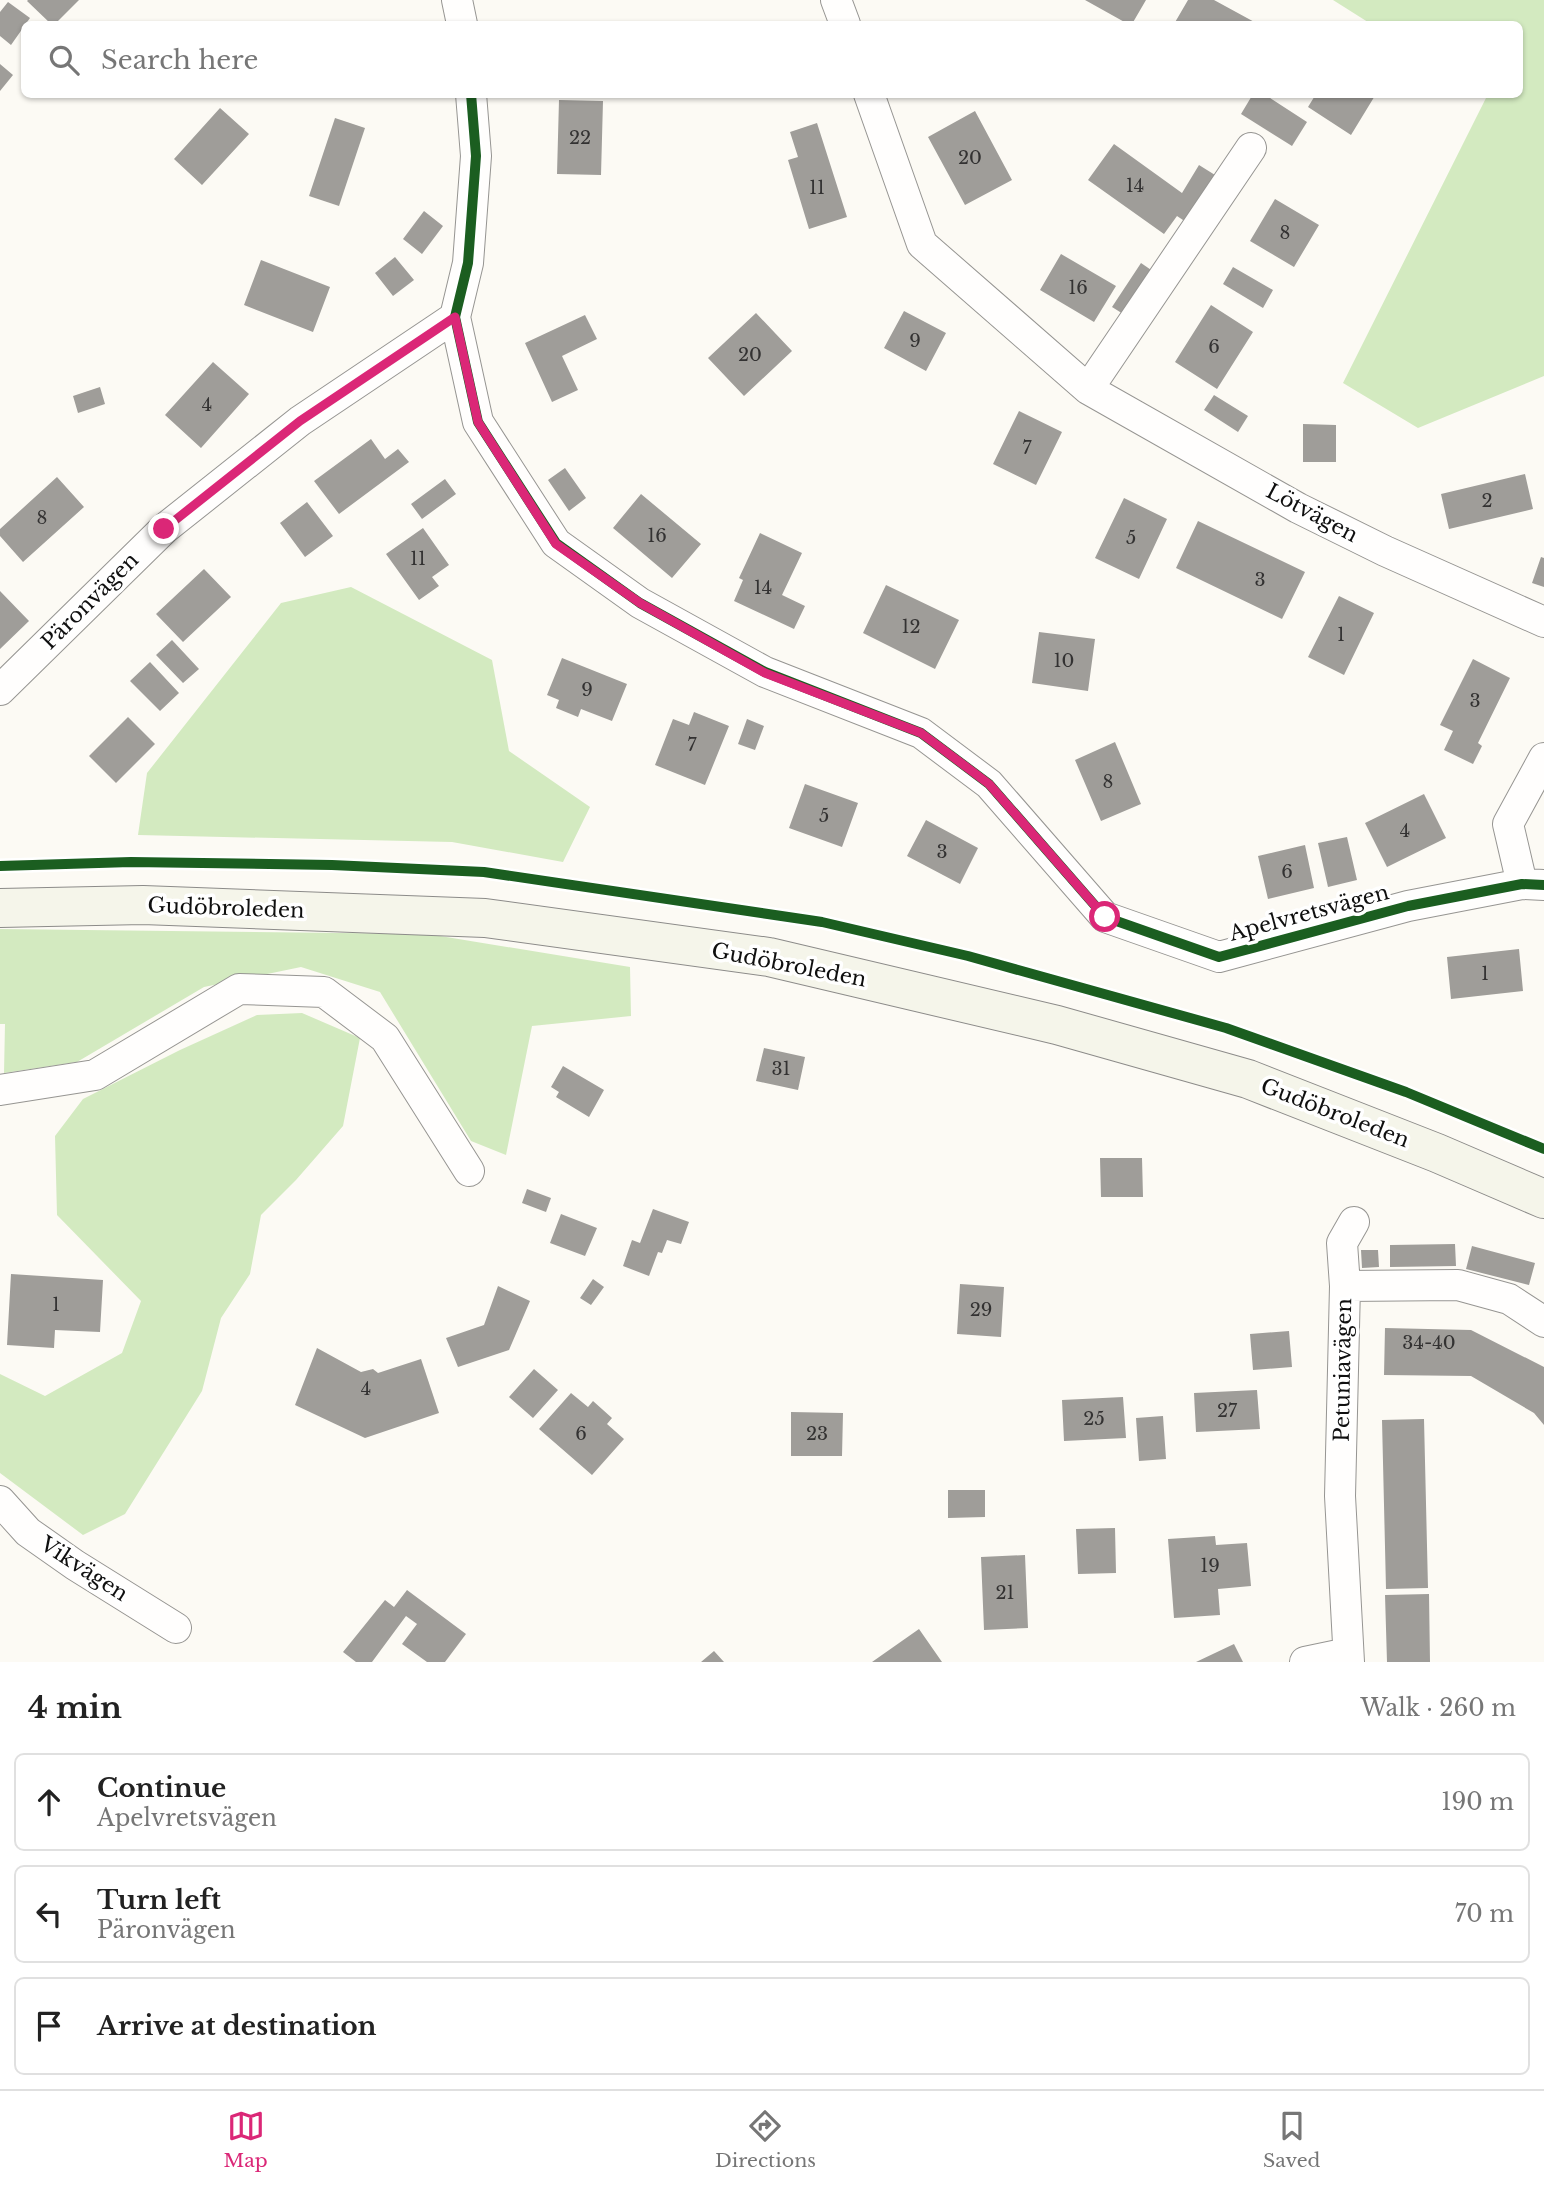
<!DOCTYPE html>
<html lang="en">
<head>
<meta charset="utf-8">
<style>
  :root { --surface:#fff; --page:#f6f6f6; --text:#222; --muted:#767676; --line:#e0e0e0; --accent:#db2777 }
  body { margin:0; font-family:"Libre Baskerville",serif; background:var(--page); color:var(--text) }
  .stop { position:absolute; width:21px; height:21px; margin:-16px; border:5px solid #db2777; border-radius:50%; background:#fff }
  .stop.end { background:#db2777; border-color:#fff; box-shadow:0 2px 7px #0008 }
  .list { margin:0; padding:0; list-style:none }
  h2 { display:flex; justify-content:space-between; align-items:center; height:91px; margin:0; padding:0 28px; font-size:30px }
  h2 small { font-size:23px; font-weight:400; color:var(--muted) }
  .list li { display:grid; grid-template-columns:46px 1fr auto; gap:21px; align-items:center; box-sizing:border-box; height:98px; margin:0 14px 14px; padding:0 14px; border:2px solid var(--line); border-radius:10px }
  .list b { display:block; font-size:26px; white-space:nowrap }
  .list p { margin:0; font-size:23px; white-space:nowrap; color:var(--muted) }
  .list em { font-size:23px; font-style:normal; color:var(--muted) }
  .icon { flex:none; width:38px; height:38px; fill:none; stroke:currentColor; stroke-width:2; stroke-linecap:round; stroke-linejoin:round }
  .map { position:relative; flex:none; width:1544px; height:1662px; overflow:hidden }
  .search { position:absolute; background:var(--surface); box-shadow:0 2px 5px #0004; left:21px; right:21px; top:21px; height:77px; display:flex; align-items:center; gap:18px; box-sizing:border-box; padding:0 24px; border-radius:10px; color:var(--muted); font-size:26px }
  .sheet { height:427px; background:var(--surface) }
  nav { display:flex; justify-content:space-around; align-items:center; box-sizing:border-box; height:98px; border-top:2px solid var(--line); background:var(--surface); font-size:19px; color:var(--muted) }
  nav a { display:grid; justify-items:center; gap:4px }
  nav .on { color:var(--accent) }
  .map>svg:first-child { display:block }
  .forest { fill:#d3eac0 }
  .building { fill:#9f9d99 }
  .lines { fill:none; stroke-linecap:round; stroke-linejoin:round }
  .minor-casing { stroke:#969592; stroke-width:32 }
  .secondary-casing { stroke:#8c8b89; stroke-width:40 }
  .minor { stroke:#fffefd; stroke-width:30 }
  .secondary { stroke:#f5f5ea; stroke-width:38 }
  .cycleway-casing { stroke:#fff; stroke-width:15 }
  .cycleway { stroke:#1b5e20; stroke-width:10 }
  .route { stroke:#db2777; stroke-width:9 }
  .labels { text-anchor:middle; stroke-width:7; stroke-linejoin:round; paint-order:stroke }
  .number-label { font-size:18px; fill:#333232 }
  .street-label { font-size:21px; fill:#0f0f0f; stroke:#fff }
</style>
</head>
<body>
<div class="map">
<svg width="1544" height="1662" viewBox="0 0 1544 1662">
  <rect width="100%" height="100%" fill="#fcfaf4"/>
  <!-- forest -->
  <path class="forest" d="M1333 0H1544V376L1418 428 1343 383 1486 98 1481 95 1520 94V24H1371Z
    M351 587 492 660 509 751 590 807 563 862 452 842 138 835 147 773 281 603Z
    M0 929 428 934 630 967 631 1016 532 1026 506 1155 471 1141 380 992 301 967 204 987 77 1062 4 1073 5 1024H0Z
    M302 1013 360 1038 343 1126 296 1180 261 1215 250 1274 221 1318 202 1391 125 1514 83 1535 0 1473V1374L45 1396 122 1353 141 1301 57 1215 55 1136 83 1099 180 1050 257 1015Z"/>
  <!-- building -->
  <path class="building" d="M28 0H79L55 24H51L27 1Z
    M1085 0H1146L1132 24H1128Z
    M1188 0H1214L1258 24H1174Z
    M8 2 30 18 11 45 0 36V12Z
    M0 64 13 75 0 91Z
    M1253 94H1264L1307 122 1292 146 1241 114Z
    M1316 94H1376L1351 135 1308 107Z
    M559 100 603 101 601 175 557 174Z
    M220 108 249 134 202 185 174 159Z
    M975 111 1012 180 965 205 928 137Z
    M335 118 365 128 339 206 309 196Z
    M817 123 847 217 809 229 788 160 798 157 790 132Z
    M1114 144 1182 193 1199 165 1215 175 1186 222 1177 216 1164 234 1088 180Z
    M1275 199 1319 225 1294 267 1250 241Z
    M424 211 443 226 422 254 403 239Z
    M1061 254 1116 286 1094 322 1040 290Z
    M395 257 414 280 393 296 375 273Z
    M261 260 330 287 313 332 244 305Z
    M1141 263 1157 274 1128 317 1112 307Z
    M1233 267 1273 290 1263 308 1223 284Z
    M1211 305 1253 332 1217 389 1175 362Z
    M904 311 946 333 926 371 884 348Z
    M756 313 792 351 744 396 708 358Z
    M585 315 597 339 562 356 578 390 552 402 525 343Z
    M213 362 249 394 201 448 165 415Z
    M100 387 105 404 78 413 73 396Z
    M1214 395 1248 416 1238 432 1204 410Z
    M1019 411 1062 432 1036 485 993 464Z
    M1303 424 1336 425V462H1303Z
    M371 439 385 459 398 449 409 462 339 514 314 481Z
    M565 468 586 498 569 511 548 480Z
    M1525 474 1533 509 1449 529 1441 494Z
    M57 477 84 507 23 562 0 536V529Z
    M445 479 456 494 422 519 411 504Z
    M641 494 701 544 672 578 613 528Z
    M1124 498 1167 519 1139 579 1095 558Z
    M307 502 333 536 305 557 280 523Z
    M1198 521 1305 572 1282 619 1176 568Z
    M423 528 449 565 432 577 439 586 419 600 386 554Z
    M760 533 802 553 782 595 805 606 794 629 734 601 743 580 739 578Z
    M1541 557 1544 558V587L1532 583Z
    M204 569 231 597 183 642 156 614Z
    M886 585 959 620 935 669 863 633Z
    M0 591 29 621 0 649Z
    M1339 596 1374 613 1344 675 1308 657Z
    M1039 632 1095 639 1088 691 1032 683Z
    M172 640 199 669 183 683 156 655Z
    M562 658 627 684 612 721 581 709 578 717 556 708 559 700 547 695Z
    M1473 659 1510 678 1478 743 1482 746 1473 764 1444 750 1453 731 1440 725Z
    M150 662 179 693 160 711 130 681Z
    M694 712 729 726 705 785 655 765 673 719 689 725Z
    M128 717 155 744 116 783 89 756Z
    M747 719 764 726 755 750 738 744Z
    M1115 742 1141 804 1101 821 1075 760Z
    M805 784 858 803 842 847 789 828Z
    M1424 794 1446 838 1387 867 1365 823Z
    M926 820 978 848 960 884 907 856Z
    M1347 837 1357 880 1328 887 1318 843Z
    M1305 845 1314 888 1268 899 1258 856Z
    M1519 949 1523 991 1451 999 1447 957Z
    M764 1048 805 1057 798 1090 756 1081Z
    M563 1066 604 1090 589 1117 556 1097 559 1092 551 1087Z
    M1100 1158H1142L1143 1197H1101Z
    M527 1189 551 1198 546 1212 522 1203Z
    M653 1209 689 1222 681 1244 667 1240 662 1253 658 1252 649 1276 623 1266 632 1240 640 1243Z
    M561 1214 597 1228 585 1256 550 1243Z
    M1455 1244 1456 1266 1390 1267V1245Z
    M1472 1246 1535 1263 1529 1285 1466 1269Z
    M1361 1250H1378L1379 1267 1362 1268Z
    M11 1274 103 1280 100 1332 55 1330 54 1348 7 1345Z
    M593 1279 604 1287 591 1305 580 1298Z
    M960 1284 1004 1287 1001 1337 957 1334Z
    M498 1286 530 1301 509 1350 458 1367 446 1338 484 1325Z
    M1385 1328 1471 1330 1544 1367V1425L1534 1413 1471 1376 1384 1375Z
    M1289 1331 1292 1367 1253 1370 1250 1334Z
    M317 1348 361 1372 373 1369 378 1373 421 1359 439 1413 365 1438 295 1405Z
    M534 1369 558 1390 533 1418 509 1397Z
    M1257 1390 1260 1429 1196 1432 1194 1393Z
    M571 1393 588 1407 593 1401 612 1418 607 1424 624 1439 592 1475 539 1429Z
    M1123 1397 1126 1438 1064 1441 1062 1400Z
    M791 1412 843 1413 842 1456H791Z
    M1163 1416 1166 1459 1139 1461 1136 1418Z
    M1424 1419 1428 1588 1386 1589 1382 1420Z
    M948 1490H985V1517L948 1518Z
    M1115 1528 1116 1573 1078 1574 1076 1529Z
    M1215 1536 1216 1545 1247 1543 1251 1586 1218 1589 1220 1615 1174 1618 1168 1539Z
    M1025 1555 1028 1628 984 1630 981 1557Z
    M407 1590 466 1634 445 1662H427L402 1644 417 1624 406 1616 372 1662H356L343 1652 385 1600 394 1607Z
    M1429 1594 1430 1662H1387L1385 1595Z
    M919 1629 942 1662H872Z
    M1234 1644 1243 1662H1196Z
    M714 1651 724 1662H701Z"/>
  <g class="lines">
    <!-- minor casing -->
    <g class="minor-casing">
      <path id="minor" d="M457 0 462 24
        M836 0 845 24
        M471 94 476 156 468 263 455 317 478 422 556 543 640 603 765 672 921 733 989 784 1105 917 1219 957 1408 906 1522 884 1544 885
        M869 94 922 244 1088 389 1298 508 1385 551 1544 622
        M1088 389 1251 148
        M0 690 164 529 300 421 455 317
        M1522 884 1508 824 1544 758
        M0 1090 95 1075 239 989 324 992 385 1038 469 1171
        M1345 1286 1342 1243 1354 1222
        M0 1501 28 1532 75 1565 176 1628
        M1305 1662 1348 1653
        M1349 1662 1340 1496 1345 1286 1458 1285 1509 1299 1544 1322"/>
    </g>
    <!-- secondary casing -->
    <g class="secondary-casing">
      <path id="secondary" d="M0 908 143 905 485 918 769 957 1057 1025 1248 1079 1437 1153 1544 1199"/>
    </g>
    <!-- minor -->
    <use href="#minor" class="minor"/>
    <!-- secondary -->
    <use href="#secondary" class="secondary"/>
    <!-- cycleway casing -->
    <g class="cycleway-casing">
      <path id="cycleway" d="M471 94 476 156 468 263 455 317 478 422 556 543 640 603 765 672 921 733 989 784 1105 917 1219 957 1408 906 1522 884 1544 885
        M0 866 131 862 332 865 484 872 822 922 968 956 1226 1028 1406 1092 1544 1149"/>
    </g>
    <!-- cycleway -->
    <use href="#cycleway" class="cycleway"/>
  </g>
  <g class="lines">
    <!-- route -->
    <path class="route" d="M164 529 300 421 455 317 478 422 556 544 640 603 765 673 921 733 989 784 1105 917"/>
  </g>
  <g class="labels">
    <!-- number labels -->
    <g class="number-label">
      <text x="580" y="144">22</text>
      <text x="970" y="164">20</text>
      <text x="1135" y="192">14</text>
      <text x="817" y="194">11</text>
      <text x="1285" y="239">8</text>
      <text x="1078" y="294">16</text>
      <text x="915" y="347">9</text>
      <text x="1214" y="353">6</text>
      <text x="750" y="361">20</text>
      <text x="207" y="411">4</text>
      <text x="1027" y="454">7</text>
      <text x="1487" y="507">2</text>
      <text x="42" y="524">8</text>
      <text x="657" y="542">16</text>
      <text x="1131" y="544">5</text>
      <text x="418" y="565">11</text>
      <text x="1260" y="586">3</text>
      <text x="763" y="594">14</text>
      <text x="911" y="633">12</text>
      <text x="1341" y="641">1</text>
      <text x="1064" y="667">10</text>
      <text x="587" y="696">9</text>
      <text x="1475" y="707">3</text>
      <text x="692" y="751">7</text>
      <text x="1108" y="788">8</text>
      <text x="824" y="822">5</text>
      <text x="1405" y="837">4</text>
      <text x="942" y="858">3</text>
      <text x="1287" y="878">6</text>
      <text x="1485" y="980">1</text>
      <text x="781" y="1075">31</text>
      <text x="56" y="1311">1</text>
      <text x="981" y="1316">29</text>
      <text x="1429" y="1349">34-40</text>
      <text x="366" y="1395">4</text>
      <text x="1227" y="1417">27</text>
      <text x="1094" y="1425">25</text>
      <text x="581" y="1440">6</text>
      <text x="817" y="1440">23</text>
      <text x="1210" y="1572">19</text>
      <text x="1005" y="1599">21</text>
    </g>
    <!-- street labels -->
    <g class="street-label">
      <text transform="translate(1312 513) rotate(28)" y="7">Lötvägen</text>
      <text transform="translate(90 601) rotate(-45)" y="7">Päronvägen</text>
      <text transform="translate(226 908) rotate(2)" y="7">Gudöbroleden</text>
      <text transform="translate(1309 913) rotate(-15)" y="7">Apelvretsvägen</text>
      <text transform="translate(789 965) rotate(11)" y="7">Gudöbroleden</text>
      <text transform="translate(1335 1113) rotate(21)" y="7">Gudöbroleden</text>
      <text transform="translate(1343 1370) rotate(-89)" y="7">Petuniavägen</text>
      <text transform="translate(84 1569) rotate(33)" y="7">Vikvägen</text>
    </g>
  </g>
</svg>
<div class="stop" style="left:1105px;top:917px"></div>
<div class="stop end" style="left:164px;top:529px"></div>
<div class="search"><svg class="icon" aria-label="search" viewBox="0 0 24 24"><circle cx="10" cy="10" r="6"/><path d="M15 15l6 6"/></svg>Search here</div>
</div>
<section class="sheet">
<h2>4 min<small>Walk · 260 m</small></h2>
<ul class="list">
<li><svg class="icon" aria-label="ahead" viewBox="0 0 24 24"><path d="M12 20V5M6 11l6-6 6 6"/></svg><div><b>Continue</b><p>Apelvretsvägen</p></div><em>190 m</em></li>
<li><svg class="icon" aria-label="left" viewBox="0 0 24 24"><path d="M17 20v-9H6M10 6l-5 5 5 5"/></svg><div><b>Turn left</b><p>Päronvägen</p></div><em>70 m</em></li>
<li><svg class="icon" aria-label="arrive" viewBox="0 0 24 24"><path d="M6 21V4h12l-3 4 3 4H6"/></svg><div><b>Arrive at destination</b></div></li>
</ul>
</section>
<nav>
<a class="on"><svg class="icon" aria-label="map" viewBox="0 0 24 24"><path d="M3 6l6-2 6 2 6-2v14l-6 2-6-2-6 2zM9 4v14M15 6v14"/></svg>Map</a>
<a><svg class="icon" aria-label="directions" viewBox="0 0 24 24"><path d="M12 3l9 9-9 9-9-9zM9 14v-3h6M13 9l2 2-2 2"/></svg>Directions</a>
<a><svg class="icon" aria-label="saved" viewBox="0 0 24 24"><path d="M7 4h10v16l-5-4-5 4z"/></svg>Saved</a>
</nav>
</body>
</html>
